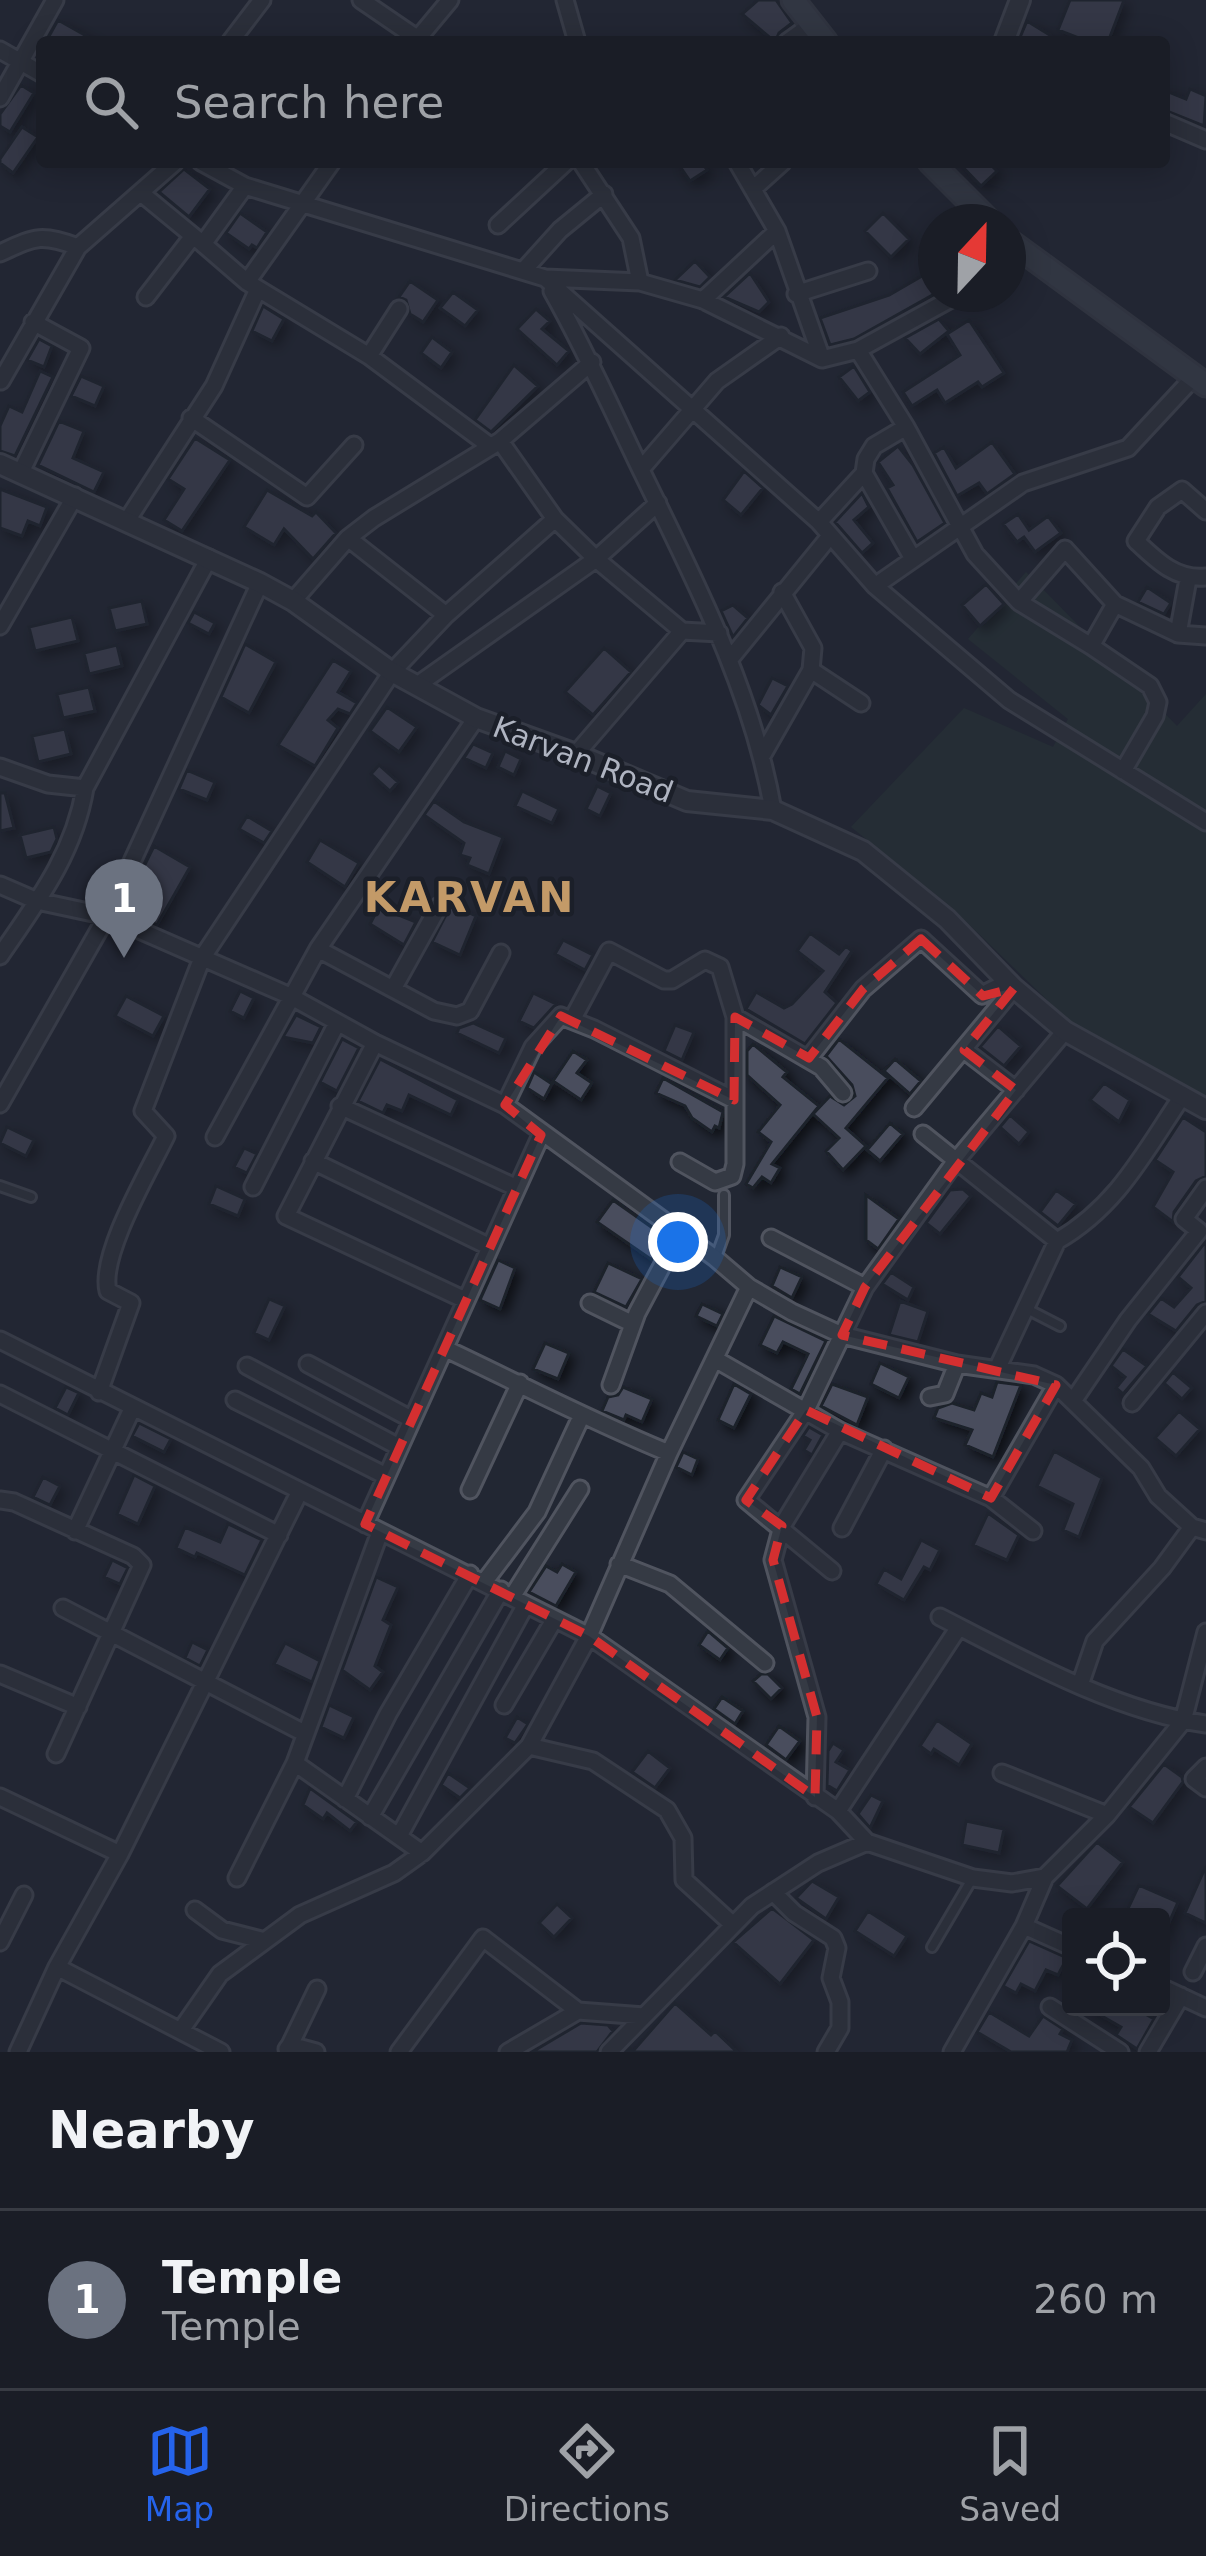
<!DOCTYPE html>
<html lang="en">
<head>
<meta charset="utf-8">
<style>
  :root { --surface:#1a1d26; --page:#23262e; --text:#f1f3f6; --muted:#9fa2a7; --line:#383b43; --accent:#2563eb }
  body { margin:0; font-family:"DejaVu Sans",sans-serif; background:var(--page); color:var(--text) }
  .controls { position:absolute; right:36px; bottom:36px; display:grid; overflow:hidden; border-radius:12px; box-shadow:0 6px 30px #0003 }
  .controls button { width:108px; height:108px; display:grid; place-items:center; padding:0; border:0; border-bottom:3px solid var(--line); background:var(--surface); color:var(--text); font:60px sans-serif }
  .compass { position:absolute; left:918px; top:204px; width:108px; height:108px; border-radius:50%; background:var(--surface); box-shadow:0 6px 30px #0003; rotate:22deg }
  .you { position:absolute; left:678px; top:1242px; width:42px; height:42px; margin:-30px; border:9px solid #fff; border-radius:50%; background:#1a73e8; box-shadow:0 0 0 18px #1a73e833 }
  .badge { display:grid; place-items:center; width:78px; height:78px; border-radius:50%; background:var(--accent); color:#fff; font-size:39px; font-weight:700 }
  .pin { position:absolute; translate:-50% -99px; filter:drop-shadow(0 3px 6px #0008) }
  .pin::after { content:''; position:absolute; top:63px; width:42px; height:36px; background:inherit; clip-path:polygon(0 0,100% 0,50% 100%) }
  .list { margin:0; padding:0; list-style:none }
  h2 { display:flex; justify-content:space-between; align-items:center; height:156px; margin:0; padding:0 48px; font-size:51px }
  h2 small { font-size:39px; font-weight:400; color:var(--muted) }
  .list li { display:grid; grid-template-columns:78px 1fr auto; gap:36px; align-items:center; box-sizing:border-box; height:180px; padding:0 48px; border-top:3px solid var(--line) }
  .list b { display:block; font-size:45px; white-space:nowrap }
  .list p { margin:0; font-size:39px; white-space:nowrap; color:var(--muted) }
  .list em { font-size:39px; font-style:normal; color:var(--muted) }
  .icon { flex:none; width:66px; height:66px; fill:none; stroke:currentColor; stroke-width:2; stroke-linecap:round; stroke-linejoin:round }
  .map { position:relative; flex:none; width:1206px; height:2052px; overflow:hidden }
  .search { position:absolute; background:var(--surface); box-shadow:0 6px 30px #0003; left:36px; right:36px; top:36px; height:132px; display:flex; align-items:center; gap:30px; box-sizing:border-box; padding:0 42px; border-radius:12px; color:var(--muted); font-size:45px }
  .sheet { height:336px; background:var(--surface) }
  nav { display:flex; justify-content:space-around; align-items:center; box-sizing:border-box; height:168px; border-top:3px solid var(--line); background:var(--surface); font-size:33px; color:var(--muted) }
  nav a { display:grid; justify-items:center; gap:6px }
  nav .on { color:var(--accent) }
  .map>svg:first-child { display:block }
  .green { fill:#283738 }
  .building { fill:#494e5d; stroke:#1d212b; stroke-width:3; filter:url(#shadow) }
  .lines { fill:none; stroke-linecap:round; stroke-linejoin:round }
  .service-casing { stroke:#50545f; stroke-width:14 }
  .minor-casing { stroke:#50545f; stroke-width:21 }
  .tertiary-casing { stroke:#50545f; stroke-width:24 }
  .secondary-casing { stroke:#3f434e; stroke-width:27 }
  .service { stroke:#353a44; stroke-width:8 }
  .minor { stroke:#353a44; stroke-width:15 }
  .tertiary { stroke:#353a44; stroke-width:18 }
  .secondary { stroke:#444956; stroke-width:21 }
  .marked { fill:none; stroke:#d42f30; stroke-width:9; stroke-dasharray:24 15; stroke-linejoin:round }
  .labels { text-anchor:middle; stroke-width:9; stroke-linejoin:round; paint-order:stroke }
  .street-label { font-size:30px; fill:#afb4c1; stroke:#1b1f29 }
  .district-label { font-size:42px; font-weight:bold; letter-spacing:3px; fill:#c39a68; stroke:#1b1f29 }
</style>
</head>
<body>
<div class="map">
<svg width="1206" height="2052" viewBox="0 0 1206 2052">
  <defs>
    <filter id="shadow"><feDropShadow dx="5.5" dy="5.5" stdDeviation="6" flood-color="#0009"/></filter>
  </defs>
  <rect width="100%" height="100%" fill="#222733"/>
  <!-- green -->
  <path class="green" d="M1026 572 1177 726 1206 694V1099L1069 1021 950 906 851 827 964 708 1053 747 1068 719 968 639Z"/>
  <!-- building -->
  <path class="building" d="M758 0H776L792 23 779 33 775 42 742 14Z
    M1070 0H1124L1108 42H1089L1058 30Z
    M58 20 97 42H56L48 38Z
    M1027 21 1061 42H1018Z
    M21 85 34 93 10 132 0 126V114Z
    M1190 89 1206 96 1204 126 1164 110V90L1186 99Z
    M22 127 38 137 13 173 0 163V159Z
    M677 162H702L707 170 690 181Z
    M958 162H988L997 171 981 186Z
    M184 169 210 189 189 217 159 192Z
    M240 213 267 232 257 248 252 245 249 249 226 233Z
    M883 213 909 239 891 257 865 231Z
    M695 261 710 277 700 287 675 280Z
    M929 272 936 293 854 339 830 345 820 318 889 295Z
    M750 273 769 302 759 312 724 297Z
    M410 281 438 300 423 322 410 314 406 300 399 297Z
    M453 292 478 310 465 326 440 308Z
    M263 306 284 319 272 341 252 331Z
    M536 309 550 321 542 329 569 351 557 365 517 329Z
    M939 319 949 331 920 354 905 338Z
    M969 320 1004 373 982 387 978 382 945 403 937 390 912 406 903 392 960 355 947 334Z
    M432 337 452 352 441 368 421 353Z
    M39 339 52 346 44 367 27 360Z
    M514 365 538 386 491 432 475 420Z
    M854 366 870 392 858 401 839 377Z
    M40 371 53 377 15 456 0 451V426L9 406 22 412Z
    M81 376 104 386 95 406 71 396Z
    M59 421 84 431 73 458 104 472 94 492 38 465Z
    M195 438 230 460 182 531 164 520 184 489 168 479Z
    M992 442 1015 474 987 494 979 483 957 496 934 453 944 447 956 468Z
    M898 446 913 465 945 523 917 542 887 488 893 485 878 462Z
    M744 471 763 488 741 515 723 500Z
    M0 489 47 507 40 526 28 521 22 536 0 528Z
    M267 490 312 516 316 512 336 533 313 559 284 529 274 545 244 527Z
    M862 493 869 507 854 520 873 543 862 553 835 522Z
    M1018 514 1029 530 1048 516 1061 533 1035 552 1024 537 1017 542 1003 524Z
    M986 584 1004 604 980 626 962 605Z
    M1147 587 1171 603 1164 614 1138 602Z
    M142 601 147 624 115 631 109 608Z
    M733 605 748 618 733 637 721 611Z
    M194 612 215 623 209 634 188 623Z
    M72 617 78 641 35 651 29 627Z
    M245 644 276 662 249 713 221 697Z
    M117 645 122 666 89 674 84 653Z
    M604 648 631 672 593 715 565 692Z
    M333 660 351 671 338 692 357 703 350 714 338 709 328 720 338 728 315 766 278 745Z
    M772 678 788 686 771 715 758 705Z
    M89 687 95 711 63 718 57 694Z
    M387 707 417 727 399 752 370 731Z
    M65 729 71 754 38 762 32 736Z
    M473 744 493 753 486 768 464 758Z
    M505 751 521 759 514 775 498 767Z
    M379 765 398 782 390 791 371 774Z
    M187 770 215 782 207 800 179 789Z
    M597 786 611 793 600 816 586 809Z
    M522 791 559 809 552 823 515 806Z
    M0 793H5L14 828 0 831Z
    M434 801 464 822 503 837 489 874 467 865 470 858 460 855 464 843 424 815Z
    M247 816 272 831 264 843 239 829Z
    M54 827 57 839 51 852 26 858 20 835Z
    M320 840 359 863 345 887 307 862Z
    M154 846 190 867 157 925 124 907Z
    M451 905 476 916 460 955 432 942Z
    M379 907 416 922 404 945 370 924Z
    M810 933 839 954 846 946 852 951 825 992 837 1003 805 1044 746 1009 756 992 784 1008 792 1004 823 971 797 951Z
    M563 940 593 955 585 970 555 954Z
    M240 991 254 998 244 1018 230 1011Z
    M533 993 556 1004 534 1028 519 1021Z
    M126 996 164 1016 153 1036 115 1016Z
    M296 1015 321 1027 313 1043 283 1037Z
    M473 1023 506 1038 499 1053 457 1033 459 1028Z
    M675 1025 694 1032 682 1060 664 1051Z
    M998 1026 1021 1046 1004 1066 980 1047Z
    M342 1039 359 1048 337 1091 320 1082Z
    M839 1039 888 1078 846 1128 866 1146 843 1170 826 1151 839 1138 813 1114 830 1096 844 1105 855 1096 852 1085 826 1056Z
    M753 1044 787 1072 783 1077 819 1106 772 1164 780 1168 771 1183 762 1177 753 1188 746 1184 771 1142 758 1132 780 1105 747 1075V1051Z
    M573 1051 587 1060 577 1073 592 1083 581 1100 553 1081Z
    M380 1059 458 1100 451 1115 409 1095 402 1111 387 1105 383 1113 358 1101Z
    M895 1059 921 1081 910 1094 884 1071Z
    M534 1072 552 1084 544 1099 527 1088Z
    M663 1078 723 1112 719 1128 715 1126 712 1132 692 1118 685 1106 656 1093Z
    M1104 1083 1130 1100 1119 1122 1090 1100Z
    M1010 1115 1029 1132 1019 1144 1000 1127Z
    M1183 1117 1206 1132V1176L1196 1181 1174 1212 1173 1222 1153 1207 1173 1172 1155 1160Z
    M890 1123 903 1134 880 1161 867 1150Z
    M7 1127 34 1140 26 1156 0 1143Z
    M244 1148 257 1154 247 1173 234 1167Z
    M216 1186 245 1199 238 1216 209 1204Z
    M963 1189 971 1196 940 1234 926 1223 950 1190Z
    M1056 1190 1076 1204 1058 1226 1040 1212Z
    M866 1195 899 1219 878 1249 866 1240Z
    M613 1200 664 1236 652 1260 597 1222Z
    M1206 1241V1301L1197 1305 1176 1331 1148 1314 1161 1298 1174 1307 1191 1288 1178 1277Z
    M498 1260 515 1268 500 1309 480 1300Z
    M608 1263 642 1279 626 1307 594 1292Z
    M780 1267 802 1277 792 1298 772 1286Z
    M891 1272 914 1287 908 1300 882 1284Z
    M269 1299 285 1306 269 1340 254 1333Z
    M900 1301 928 1311 918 1342 889 1335Z
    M702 1304 723 1314 717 1326 696 1316Z
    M774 1316 826 1341 800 1394 791 1389 808 1354 783 1342 777 1353 760 1345Z
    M545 1343 569 1353 558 1379 533 1369Z
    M1123 1349 1147 1366 1123 1394 1116 1388 1125 1377 1111 1366Z
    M880 1363 909 1377 899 1398 871 1384Z
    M1173 1372 1192 1388 1182 1399 1164 1383Z
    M997 1382 1021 1385 993 1457 965 1445 972 1430 934 1418 938 1408 952 1403 974 1410 981 1393 992 1397Z
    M734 1384 751 1394 734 1428 718 1420Z
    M832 1384 868 1397 857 1425 821 1406Z
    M66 1387 79 1393 68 1415 55 1408Z
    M623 1387 652 1399 642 1422 626 1415 624 1420 602 1411 608 1397 618 1395Z
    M1179 1411 1200 1429 1176 1456 1155 1438Z
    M139 1423 171 1439 164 1452 132 1436Z
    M809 1427 823 1435 812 1455 804 1450 810 1440 803 1436Z
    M1054 1451 1102 1478 1079 1537 1063 1530 1073 1504 1037 1486Z
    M683 1452 698 1459 692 1475 676 1467Z
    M134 1475 155 1486 138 1524 117 1514Z
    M43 1477 60 1486 50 1505 33 1497Z
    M988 1513 1019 1535 1007 1560 973 1545Z
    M228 1524 262 1540 245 1575 197 1553 195 1557 176 1548 185 1527 220 1542Z
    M921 1540 940 1550 930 1570 924 1567 904 1600 876 1584 884 1569 901 1579Z
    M112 1560 128 1568 120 1584 104 1577Z
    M562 1564 576 1572 556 1606 529 1592 546 1566 557 1572Z
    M376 1577 398 1587 383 1620 391 1625 375 1666 383 1672 370 1690 342 1670Z
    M708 1631 728 1648 720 1660 699 1645Z
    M192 1642 208 1650 200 1666 185 1658Z
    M285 1643 320 1661 312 1682 274 1664Z
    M761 1674H768L782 1688 771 1699 753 1681Z
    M722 1697 743 1711 735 1724 714 1709Z
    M329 1705 354 1717 344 1738 321 1727Z
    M517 1717 528 1724 515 1743 505 1738Z
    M937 1720 972 1744 959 1765 934 1749 931 1754 920 1746Z
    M779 1726 800 1741 786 1760 766 1745Z
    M833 1743 844 1750 836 1762 850 1770 837 1791 827 1785 828 1751Z
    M648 1751 670 1768 655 1788 632 1772Z
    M1164 1764 1182 1777 1183 1782 1153 1823 1129 1807Z
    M448 1773 470 1788 460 1798 441 1785Z
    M310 1788 357 1822 350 1831 327 1813 323 1819 303 1805Z
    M871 1795 883 1801 870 1828 858 1814Z
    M966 1821 1004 1829 999 1853 962 1845Z
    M1097 1842 1123 1862 1087 1909 1057 1886Z
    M1206 1866V1923L1185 1913Z
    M812 1881 839 1897 826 1919 796 1898Z
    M1139 1885 1178 1902 1161 1941V1917H1124Z
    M557 1904 572 1918 554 1937 539 1923Z
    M772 1908 814 1940 780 1984 733 1942Z
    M868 1911 907 1936 894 1956 855 1931Z
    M1029 1941 1067 1958 1058 1975 1046 1970 1035 1991 1021 1984 1016 1993 1003 1986Z
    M675 2003 711 2035 715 2031 737 2052H626L630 2048 633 2051Z
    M1086 2007H1133L1154 2019 1137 2049 1116 2035 1121 2027Z
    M989 2012 1029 2036 1043 2016 1063 2029 1060 2034 1072 2040 1067 2052H1011L977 2032Z
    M581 2023 608 2025 613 2031 597 2052H532Z"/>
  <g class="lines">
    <!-- service casing -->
    <g class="service-casing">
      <path id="service" d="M0 1186 31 1197
        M716 1257 724 1235V1195
        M1025 1308 1060 1326
        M932 1947 972 1879"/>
    </g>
    <!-- minor casing -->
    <g class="minor-casing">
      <path id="minor" d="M361 0 418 39
        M565 0 577 42
        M230 42 262 0
        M415 42 450 0
        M787 42 812 24
        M0 50 42 74
        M0 98 55 0
        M1164 122 1206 140
        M201 162 245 186 545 278 640 282 703 300 822 359 858 350 960 294
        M581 162 631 238 640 282
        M737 162 777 231 822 359
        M754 188 783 162
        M141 193 203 244 245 186
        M498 225 566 162
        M203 244 247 282 369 356 490 446
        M0 253C35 237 41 233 78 247L175 162
        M523 271 560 230 604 194
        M545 278 819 522 875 586 1009 700 1206 822
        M247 282 332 162
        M552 291C586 351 613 412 643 474 696 583 752 690 773 810
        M796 294 868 271
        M146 297 193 236
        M703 300 777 231
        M858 350 906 427 975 554 1019 602 1065 549 1115 604 1091 646 1019 602
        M369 356 399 309
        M1 381 78 247
        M191 418 307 497 354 445
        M500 441 555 519 596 559 682 631 719 633
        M641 469 717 381 781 336
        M21 472 81 348 33 322
        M864 473 912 557
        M1206 511 1182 490 1158 507 1136 541C1157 561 1176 580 1206 577
        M128 519 214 386 258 289
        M819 522 864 473 866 459 874 446 906 427
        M348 538 446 615
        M875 586 1023 483 1128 448 1194 377H1199
        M293 601 348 538 374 518 500 441 592 362
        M1115 604 1178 634 1188 579
        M0 626 75 496
        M1178 634 1206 636
        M1091 646 1150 686 1158 702 1155 716 1123 771
        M730 659 830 536
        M811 670 861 703
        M416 686 596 559 658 503
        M576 754 682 631
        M763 754 811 670 813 648 782 592
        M0 767 48 784 85 788
        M0 885 37 901 107 916 290 996 375 1043 505 1105 715 1258 749 1287 792 1312 842 1335 957 1364 1034 1375 1056 1385 1141 1468 1158 1496 1192 1527 1206 1531
        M318 949 434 1011 457 1016 470 1011 501 953
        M0 956C37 902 74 854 85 788L209 558
        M394 987 439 906
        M735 1017 821 1067 843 1093
        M572 1020 609 951 664 980H672L705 960 720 967 735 1017V1164L732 1176 715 1182 680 1162
        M375 1043 286 1216 465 1300
        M964 1050 1016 1090
        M809 1058 863 989 921 939 982 995 1008 982
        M0 1104 107 916 260 583
        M505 1105 533 1047 561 1016 594 1029 734 1100
        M340 1106 517 1188
        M914 1108 1014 988
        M923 1134 1057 1241 998 1367
        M215 1137 318 949 476 718
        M313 1161 490 1247
        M253 1187 337 1023
        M771 1238 865 1287
        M1057 1241C1118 1206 1145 1151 1183 1095
        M590 1303 633 1324
        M0 1340 589 1636 838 1811 867 1842 973 1878 1012 1883 1045 1877
        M446 1349C520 1384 593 1422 669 1453
        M715 1359 840 1431 991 1498 1033 1531
        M308 1364 411 1419
        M247 1366 399 1447
        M611 1385 637 1313 679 1234
        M99 1392 131 1303 108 1291C99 1255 149 1171 166 1136L143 1111 202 958 392 672 446 615 555 519
        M0 1394 279 1535
        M930 1397 945 1394 957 1364
        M235 1400 386 1476
        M1073 1401 1128 1320 1199 1231 1184 1219 1206 1188
        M1132 1403 1206 1313
        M470 1490 520 1383
        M991 1498 1056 1385
        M0 1500 14 1502 133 1556 142 1565 56 1754
        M365 1524 541 1135
        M842 1528 884 1449
        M75 1531 133 1407
        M619 1564 670 1584 765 1663
        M832 1571 746 1500 806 1410 865 1287 955 1162 1065 1031
        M485 1581 537 1512 581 1417
        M512 1597 580 1489
        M63 1608 304 1733
        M940 1617C1020 1658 1117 1712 1206 1724
        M0 1674 78 1707
        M1080 1685 1095 1641 1162 1568 1192 1527
        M504 1705 554 1620
        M529 1746 593 1761 667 1810 683 1838 684 1880 731 1923
        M295 1763 422 1853
        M1206 1767 1194 1779 1206 1788
        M1002 1773 1107 1815
        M0 1797 120 1854
        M815 1797 817 1717 773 1560 782 1526 840 1431
        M345 1799 388 1714 470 1574
        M838 1811 959 1627
        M370 1817 501 1590
        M399 1836 525 1606
        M237 1878 295 1763 380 1532
        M773 1892 794 1913 833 1938 837 1948 831 1978 840 2002V2028L826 2052
        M195 1910 222 1930 265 1941
        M1024 1926 1071 1947
        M0 1942 24 1895
        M57 1967 221 2052
        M1193 1972 1206 1946
        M1161 1987 1206 2008
        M1050 2007 1120 2052
        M181 2030 220 1974 300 1915 394 1873 422 1853 529 1746 589 1636 669 1453 749 1287
        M290 2045 317 1989
        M287 2049 290 2045 316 2052
        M18 2052 57 1967 120 1854 299 1493
        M399 2052 483 1938 578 2011
        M508 2052 578 2011 644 2016
        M609 2052 752 1906 818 1863 867 1842
        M952 2052 1024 1926 1045 1877 1107 1815 1183 1721 1206 1632
        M1148 2052 1181 1996"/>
    </g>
    <!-- tertiary casing -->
    <g class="tertiary-casing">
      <path id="tertiary" d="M1004 42 1020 0
        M0 464 260 583 293 601 392 672 476 718 576 754 687 801 773 810 863 851 947 919 1014 988 1065 1031 1206 1109"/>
    </g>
    <!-- secondary casing -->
    <g class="secondary-casing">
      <path id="secondary" d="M793 0 826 42
        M930 162 990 222
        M1008 240 1206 385"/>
    </g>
    <!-- service -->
    <use href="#service" class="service"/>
    <!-- minor -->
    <use href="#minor" class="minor"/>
    <!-- tertiary -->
    <use href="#tertiary" class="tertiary"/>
    <!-- secondary -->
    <use href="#secondary" class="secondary"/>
  </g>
  <!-- marked area -->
  <path d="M0 0H1206V2052H0ZM921 939 983 996 1014 988 964 1050 1016 1090 865 1287 842 1335 1056 1385 991 1498 806 1410 746 1500 782 1526 773 1560 817 1717 815 1797 589 1636 365 1524 541 1135 505 1105 561 1016 734 1100 735 1017 809 1058 863 989Z" fill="#222733" fill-opacity=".55" fill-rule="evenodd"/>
  <path class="marked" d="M921 939 983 996 1014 988 964 1050 1016 1090 865 1287 842 1335 1056 1385 991 1498 806 1410 746 1500 782 1526 773 1560 817 1717 815 1797 589 1636 365 1524 541 1135 505 1105 561 1016 734 1100 735 1017 809 1058 863 989Z"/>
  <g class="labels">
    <!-- street labels -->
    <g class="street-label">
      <text transform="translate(583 760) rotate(21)" y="10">Karvan Road</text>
    </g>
    <!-- district labels -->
    <g class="district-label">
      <text x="470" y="912">KARVAN</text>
    </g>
  </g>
</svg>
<div class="controls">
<button><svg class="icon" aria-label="locate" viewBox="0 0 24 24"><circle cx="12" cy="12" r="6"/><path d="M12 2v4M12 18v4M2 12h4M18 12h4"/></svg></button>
</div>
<svg class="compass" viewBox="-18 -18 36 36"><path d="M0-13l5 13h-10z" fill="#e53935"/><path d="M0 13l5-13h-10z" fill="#9fa2a7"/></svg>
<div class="you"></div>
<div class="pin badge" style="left:124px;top:958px;background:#6b7280">1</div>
<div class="search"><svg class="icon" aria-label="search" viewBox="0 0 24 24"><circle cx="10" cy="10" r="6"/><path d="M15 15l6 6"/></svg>Search here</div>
</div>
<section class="sheet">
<h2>Nearby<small></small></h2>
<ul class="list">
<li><span class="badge" style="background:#6b7280">1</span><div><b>Temple</b><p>Temple</p></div><em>260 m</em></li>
</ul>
</section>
<nav>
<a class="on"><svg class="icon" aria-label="map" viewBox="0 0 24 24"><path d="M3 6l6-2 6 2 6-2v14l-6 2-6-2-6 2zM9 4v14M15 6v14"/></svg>Map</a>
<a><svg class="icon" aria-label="directions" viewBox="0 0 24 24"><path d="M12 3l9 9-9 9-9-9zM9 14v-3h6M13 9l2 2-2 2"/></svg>Directions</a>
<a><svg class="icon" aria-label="saved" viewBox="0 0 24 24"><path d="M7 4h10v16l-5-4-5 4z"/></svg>Saved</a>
</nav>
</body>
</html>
